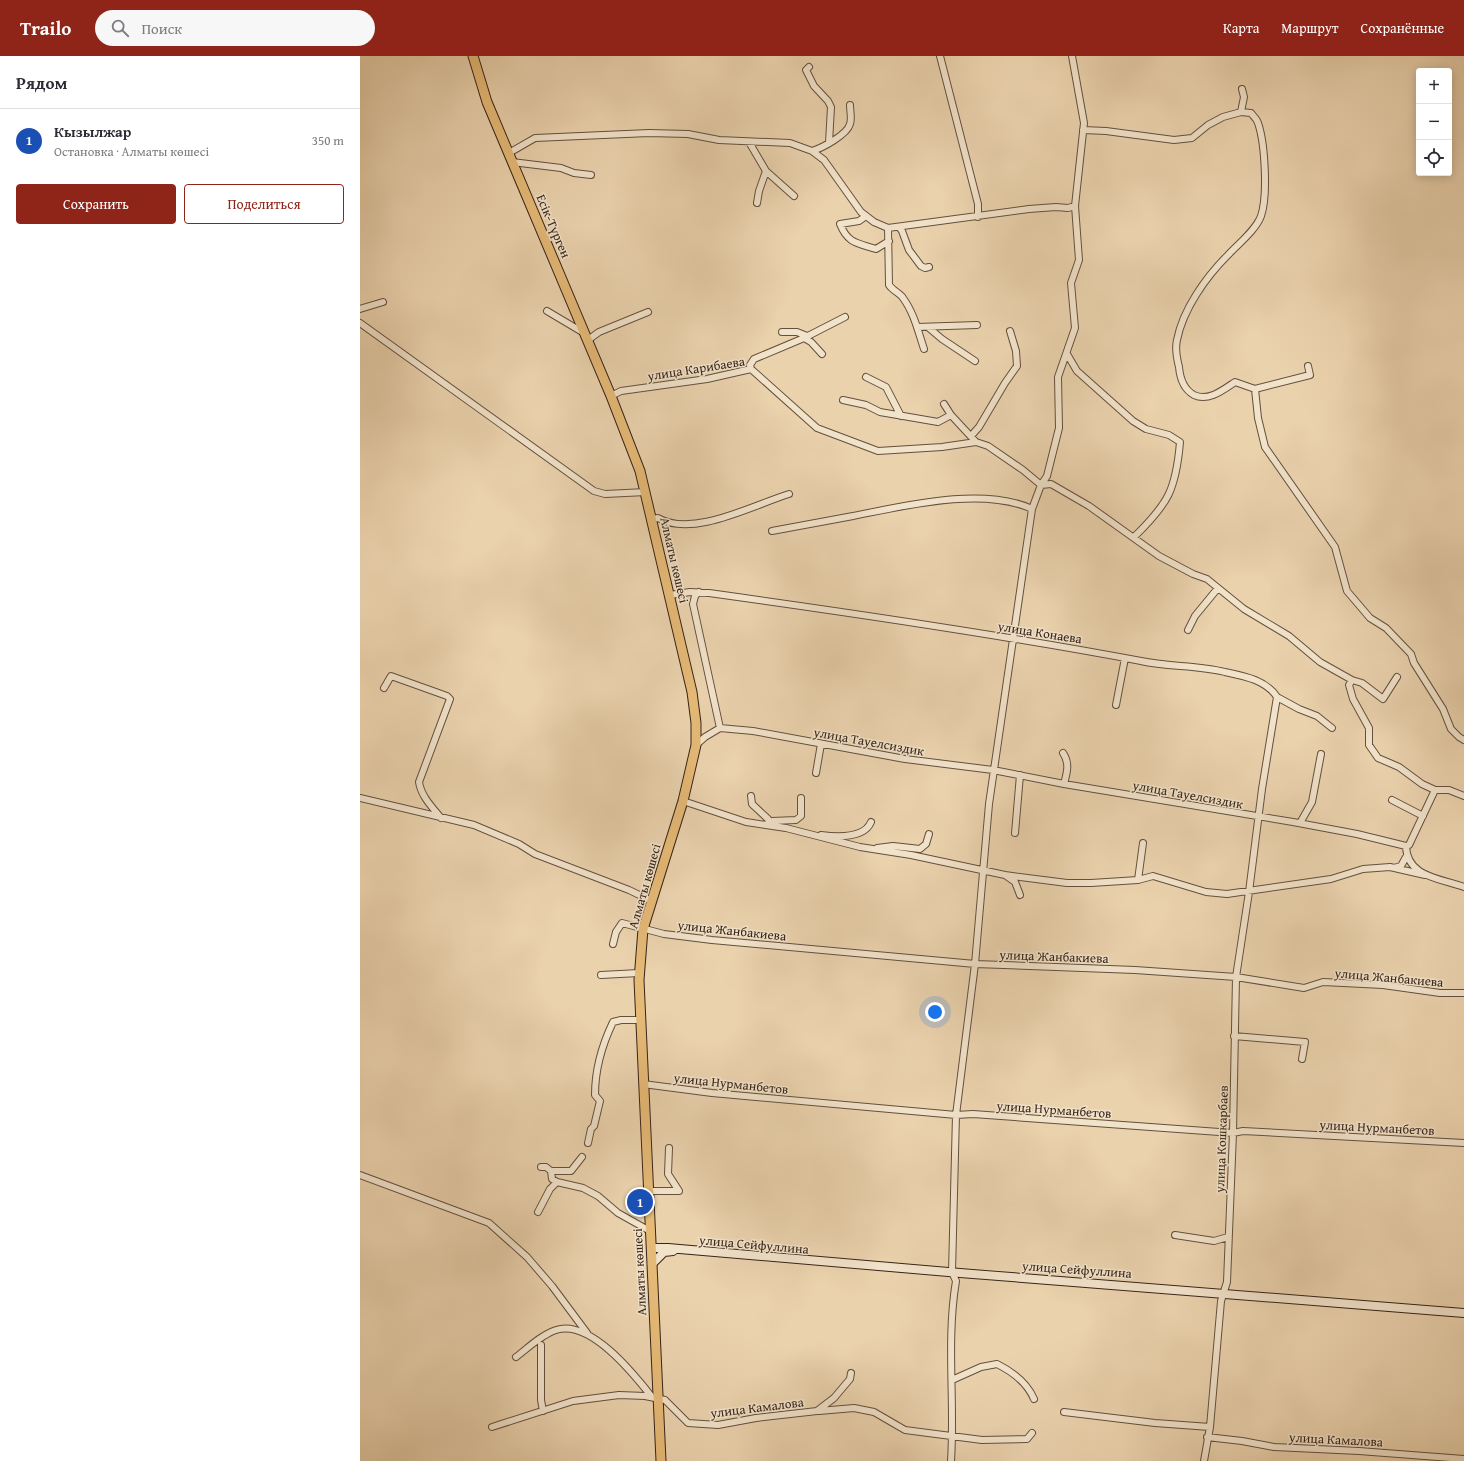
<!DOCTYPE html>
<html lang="ru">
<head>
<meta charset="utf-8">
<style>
  :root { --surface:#fff; --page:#f7f7f7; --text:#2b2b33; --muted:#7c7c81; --line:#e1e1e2; --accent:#8f2418 }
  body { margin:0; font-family:"Gentium Book Plus",serif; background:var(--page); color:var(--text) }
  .controls { position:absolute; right:12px; top:12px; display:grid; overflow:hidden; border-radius:4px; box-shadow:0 2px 10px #0003 }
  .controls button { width:36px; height:36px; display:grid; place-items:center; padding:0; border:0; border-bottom:1px solid var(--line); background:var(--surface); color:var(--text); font:20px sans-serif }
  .you { position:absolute; left:575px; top:956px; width:14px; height:14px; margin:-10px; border:3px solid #fff; border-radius:50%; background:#1a73e8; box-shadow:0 0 0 6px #1a73e833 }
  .badge { display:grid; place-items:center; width:26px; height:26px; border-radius:50%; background:var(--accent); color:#fff; font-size:13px; font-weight:700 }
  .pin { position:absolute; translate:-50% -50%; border:2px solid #fff; box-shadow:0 1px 4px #0006 }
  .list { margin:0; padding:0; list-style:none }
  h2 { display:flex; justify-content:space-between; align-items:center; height:52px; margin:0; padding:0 16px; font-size:17px }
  h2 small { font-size:13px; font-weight:400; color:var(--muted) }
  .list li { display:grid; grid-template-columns:26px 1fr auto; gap:12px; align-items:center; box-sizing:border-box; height:64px; padding:0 16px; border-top:1px solid var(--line) }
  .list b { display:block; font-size:15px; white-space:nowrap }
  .list p { margin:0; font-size:13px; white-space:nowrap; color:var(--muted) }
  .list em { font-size:13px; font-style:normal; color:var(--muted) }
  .actions { display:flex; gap:8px; padding:12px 16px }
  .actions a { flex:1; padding:9px 0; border:1px solid var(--accent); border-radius:4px; text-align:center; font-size:14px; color:var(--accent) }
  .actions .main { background:var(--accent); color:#fff }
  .icon { flex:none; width:22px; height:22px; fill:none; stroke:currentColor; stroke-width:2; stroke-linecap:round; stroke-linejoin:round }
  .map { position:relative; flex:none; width:1104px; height:1405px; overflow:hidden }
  header { display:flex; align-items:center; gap:24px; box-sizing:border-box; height:56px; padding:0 20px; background:var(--accent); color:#fff }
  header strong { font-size:19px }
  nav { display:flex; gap:22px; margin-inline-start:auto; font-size:14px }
  .search { width:280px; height:36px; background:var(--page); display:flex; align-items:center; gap:10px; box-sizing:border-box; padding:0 14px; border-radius:22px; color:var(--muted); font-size:15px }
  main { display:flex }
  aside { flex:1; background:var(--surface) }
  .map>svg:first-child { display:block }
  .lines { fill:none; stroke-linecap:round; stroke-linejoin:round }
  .street-casing { stroke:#64503d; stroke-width:8 }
  .secondary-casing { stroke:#382418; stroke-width:10 }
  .primary-casing { stroke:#382418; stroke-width:11 }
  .street { stroke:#f1e2ca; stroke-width:6 }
  .secondary { stroke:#f1e2ca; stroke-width:8 }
  .primary { stroke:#e5b976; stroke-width:9 }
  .labels { text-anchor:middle; stroke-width:3; stroke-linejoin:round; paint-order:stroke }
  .street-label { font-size:13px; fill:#382418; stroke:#f1e2ca }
</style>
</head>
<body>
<header>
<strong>Trailo</strong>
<div class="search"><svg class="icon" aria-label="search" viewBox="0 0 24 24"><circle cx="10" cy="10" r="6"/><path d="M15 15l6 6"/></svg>Поиск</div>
<nav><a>Карта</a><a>Маршрут</a><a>Сохранённые</a></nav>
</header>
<main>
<aside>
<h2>Рядом<small></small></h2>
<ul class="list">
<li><span class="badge" style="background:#1a4fb4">1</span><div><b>Кызылжар</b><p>Остановка · Алматы көшесі</p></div><em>350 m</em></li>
</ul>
<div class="actions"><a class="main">Сохранить</a><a>Поделиться</a></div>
</aside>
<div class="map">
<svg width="1104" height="1405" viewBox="0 0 1104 1405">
  <rect width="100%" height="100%" fill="#ead2ad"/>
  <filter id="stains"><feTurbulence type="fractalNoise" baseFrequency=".005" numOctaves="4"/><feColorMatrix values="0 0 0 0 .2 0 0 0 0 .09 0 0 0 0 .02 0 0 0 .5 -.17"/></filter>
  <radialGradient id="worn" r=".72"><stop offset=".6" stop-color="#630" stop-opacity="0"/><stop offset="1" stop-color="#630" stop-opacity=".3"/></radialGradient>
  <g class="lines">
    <!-- street casing -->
    <g class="street-casing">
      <path id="street" d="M580 0 618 148V161
        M449 11 446 14 454 30 468 45 471 51 469 87
        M881 56 884 41 882 33
        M723 74 746 75 814 84 832 82 848 69 863 61 881 56 891 57C893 60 897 63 898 67 905 87 908 140 901 160 896 174 878 188 868 199 846 221 823 253 817 284 815 292 817 303 819 311 820 322 823 333 834 339 848 346 863 334 875 326L895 333 898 362 905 391 975 491 987 535 1010 562 1026 572 1051 598 1054 607 1083 653 1091 673 1099 681 1104 684
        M389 86 406 115 399 135 397 147
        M452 95C462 92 487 79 490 68 492 63 490 55 490 49
        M149 97 175 82 289 77 328 78 359 84 430 87 452 95 464 104 501 156 514 166 528 172 669 153 696 151 708 152 715 150
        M152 106 201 112 214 117 231 119
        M406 115 434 140
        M506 160 499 165 480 168C488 188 498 187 516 193L529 185
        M539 171 542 175 549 194 561 210 565 212 569 211
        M528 172 529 229C533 235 540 237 543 242 554 257 558 275 564 293
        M0 253 23 246
        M187 255 224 277
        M0 267 234 435 245 438 286 436
        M557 271 617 269
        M569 272 582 283 615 305
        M422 276H437L447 280
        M444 282 485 261
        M228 284 239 276 288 256
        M707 298 717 315 773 365 786 373 809 379 820 386C816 434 808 448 774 481
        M391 313 390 309 394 303 444 282 451 286 462 298
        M506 321 526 331 541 360
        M895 333 950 319 948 310
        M251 340 261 335 347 323 391 313 457 372 518 395 582 391 616 386
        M483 344 506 349 520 356 578 366 591 359
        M584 348 591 359 616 386 628 390 663 414 681 429
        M611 380 619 371 645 327 657 310 656 295 650 275
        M681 429 691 428 729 450 799 500 833 518 847 523 884 553 929 580 960 606 992 624
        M293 463 298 462C333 482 393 449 429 438
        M412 475C439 470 466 465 493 460 544 450 623 430 672 453
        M339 536 335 540 333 548 360 672
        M310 539 330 536 349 537C493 557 638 578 781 605 808 611 838 609 865 616 884 620 906 624 917 641L902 733 889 836 876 921 873 1077 867 1226 861 1245 850 1371 844 1405
        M828 574 835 560 858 532
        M24 632 31 620 87 640 90 643 59 726C61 740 72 751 81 762
        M917 641 939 653 957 660 972 672
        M756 649 765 602
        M336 689 345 681 360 672 393 675 545 703 633 714 704 728 933 766 997 778 1046 790 1049 789 1075 734 1062 728 1039 711 1018 702 1009 689V672L993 643 989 629 992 624 1002 627 1023 643 1037 621
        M703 697C710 707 707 717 704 728
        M456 717 461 688
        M1075 734H1089L1104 740
        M391 740 392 748 408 763 410 769 412 765 436 764 441 760V742
        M0 742 114 769 159 788 175 798 269 834 292 845
        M1032 744 1063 760
        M323 745 386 766 426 772 500 791 551 799 645 819 655 826 660 839
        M940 767 952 746 961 698
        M655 777 660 719
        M461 779C477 781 504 783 511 766
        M1046 790C1047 821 1079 822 1104 831
        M517 792 533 790 560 793 566 788 569 778
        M1034 812 1041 810 1046 801
        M645 819 707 827H731L778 824 793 820 846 836 867 838 971 823 1003 813 1030 811 1065 819
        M778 824 783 787
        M253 888 256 876 262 867 304 878 352 884 615 908 775 914 876 921 944 932 963 926 1023 929 1080 937H1104
        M241 919 279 917
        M874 980 945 986 942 1003
        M283 1028 352 1037 596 1059 613 1058 873 1077 883 1075 1104 1087
        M228 1087 231 1073 234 1070 240 1045 235 1039C235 1014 242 989 253 966L261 964H280
        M181 1111H186L191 1115
        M0 1119 129 1167 167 1201 192 1230 227 1277
        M197 1126 192 1123 191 1115H211L222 1101
        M288 1135H319L308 1118 309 1092
        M178 1156 190 1133 197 1126 223 1132 238 1140 258 1157 290 1175
        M815 1179 854 1185 868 1181
        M181 1289V1344L183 1355
        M156 1301C168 1292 181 1279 196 1274 230 1263 273 1317 292 1341
        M592 1324 621 1311 637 1308C653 1316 667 1326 674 1343
        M459 1355 494 1352 514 1356 545 1374 622 1384 667 1383 672 1377
        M704 1356 795 1367 850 1371
        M132 1371 213 1345 259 1339 285 1340 305 1344 328 1367 358 1369 396 1362 457 1355 474 1342 490 1323 491 1317
        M847 1381 882 1385 914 1391 999 1395 1104 1403
        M591 1405C595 1345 586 1285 596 1225L592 1216 596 1059 615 908 629 748 672 453 681 429 687 420 699 372 698 321 715 272 711 227 719 204 715 150 724 67 712 0"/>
    </g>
    <!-- secondary casing -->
    <g class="secondary-casing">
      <path id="secondary" d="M291 1192H308L600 1217 1104 1257
        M292 1208 304 1196 313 1195"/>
    </g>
    <!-- primary casing -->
    <g class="primary-casing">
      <path id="primary" d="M113 0 127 46 251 340 280 415 332 636 336 667V689L323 745 283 873 279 924 301 1405"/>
    </g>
    <!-- street -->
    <use href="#street" class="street"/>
    <!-- secondary -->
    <use href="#secondary" class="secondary"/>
    <!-- primary -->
    <use href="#primary" class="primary"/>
  </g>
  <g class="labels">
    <!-- street labels -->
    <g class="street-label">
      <text transform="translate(194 170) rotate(67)" y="5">Есік-Түрген</text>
      <text transform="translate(336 312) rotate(-9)" y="5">улица Карибаева</text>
      <text transform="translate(315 504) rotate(77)" y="5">Алматы көшесі</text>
      <text transform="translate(680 576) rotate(9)" y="5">улица Конаева</text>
      <text transform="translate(509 685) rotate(10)" y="5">улица Тауелсиздик</text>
      <text transform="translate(828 738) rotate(10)" y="5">улица Тауелсиздик</text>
      <text transform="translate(284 830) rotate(-74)" y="5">Алматы көшесі</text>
      <text transform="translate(372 874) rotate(6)" y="5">улица Жанбакиева</text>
      <text transform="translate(694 900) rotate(2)" y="5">улица Жанбакиева</text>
      <text transform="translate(1029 921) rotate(5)" y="5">улица Жанбакиева</text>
      <text transform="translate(371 1027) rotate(6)" y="5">улица Нурманбетов</text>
      <text transform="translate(694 1053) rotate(4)" y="5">улица Нурманбетов</text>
      <text transform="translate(1017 1071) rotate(3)" y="5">улица Нурманбетов</text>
      <text transform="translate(861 1083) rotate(-88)" y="5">улица Кошкарбаев</text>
      <text transform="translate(394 1188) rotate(5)" y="5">улица Сейфуллина</text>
      <text transform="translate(717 1213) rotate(4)" y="5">улица Сейфуллина</text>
      <text transform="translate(279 1216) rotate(-93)" y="5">Алматы көшесі</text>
      <text transform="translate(397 1351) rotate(-7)" y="5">улица Камалова</text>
      <text transform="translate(976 1383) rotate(3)" y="5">улица Камалова</text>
    </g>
  </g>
  <rect width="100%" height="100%" filter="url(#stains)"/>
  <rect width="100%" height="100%" fill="url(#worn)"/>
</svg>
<div class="controls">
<button>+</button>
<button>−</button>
<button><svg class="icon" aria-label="locate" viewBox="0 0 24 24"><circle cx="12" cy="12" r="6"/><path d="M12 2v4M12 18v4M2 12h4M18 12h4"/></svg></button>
</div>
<div class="you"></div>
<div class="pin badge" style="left:280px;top:1146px;background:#1a4fb4">1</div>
</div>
</main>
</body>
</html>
